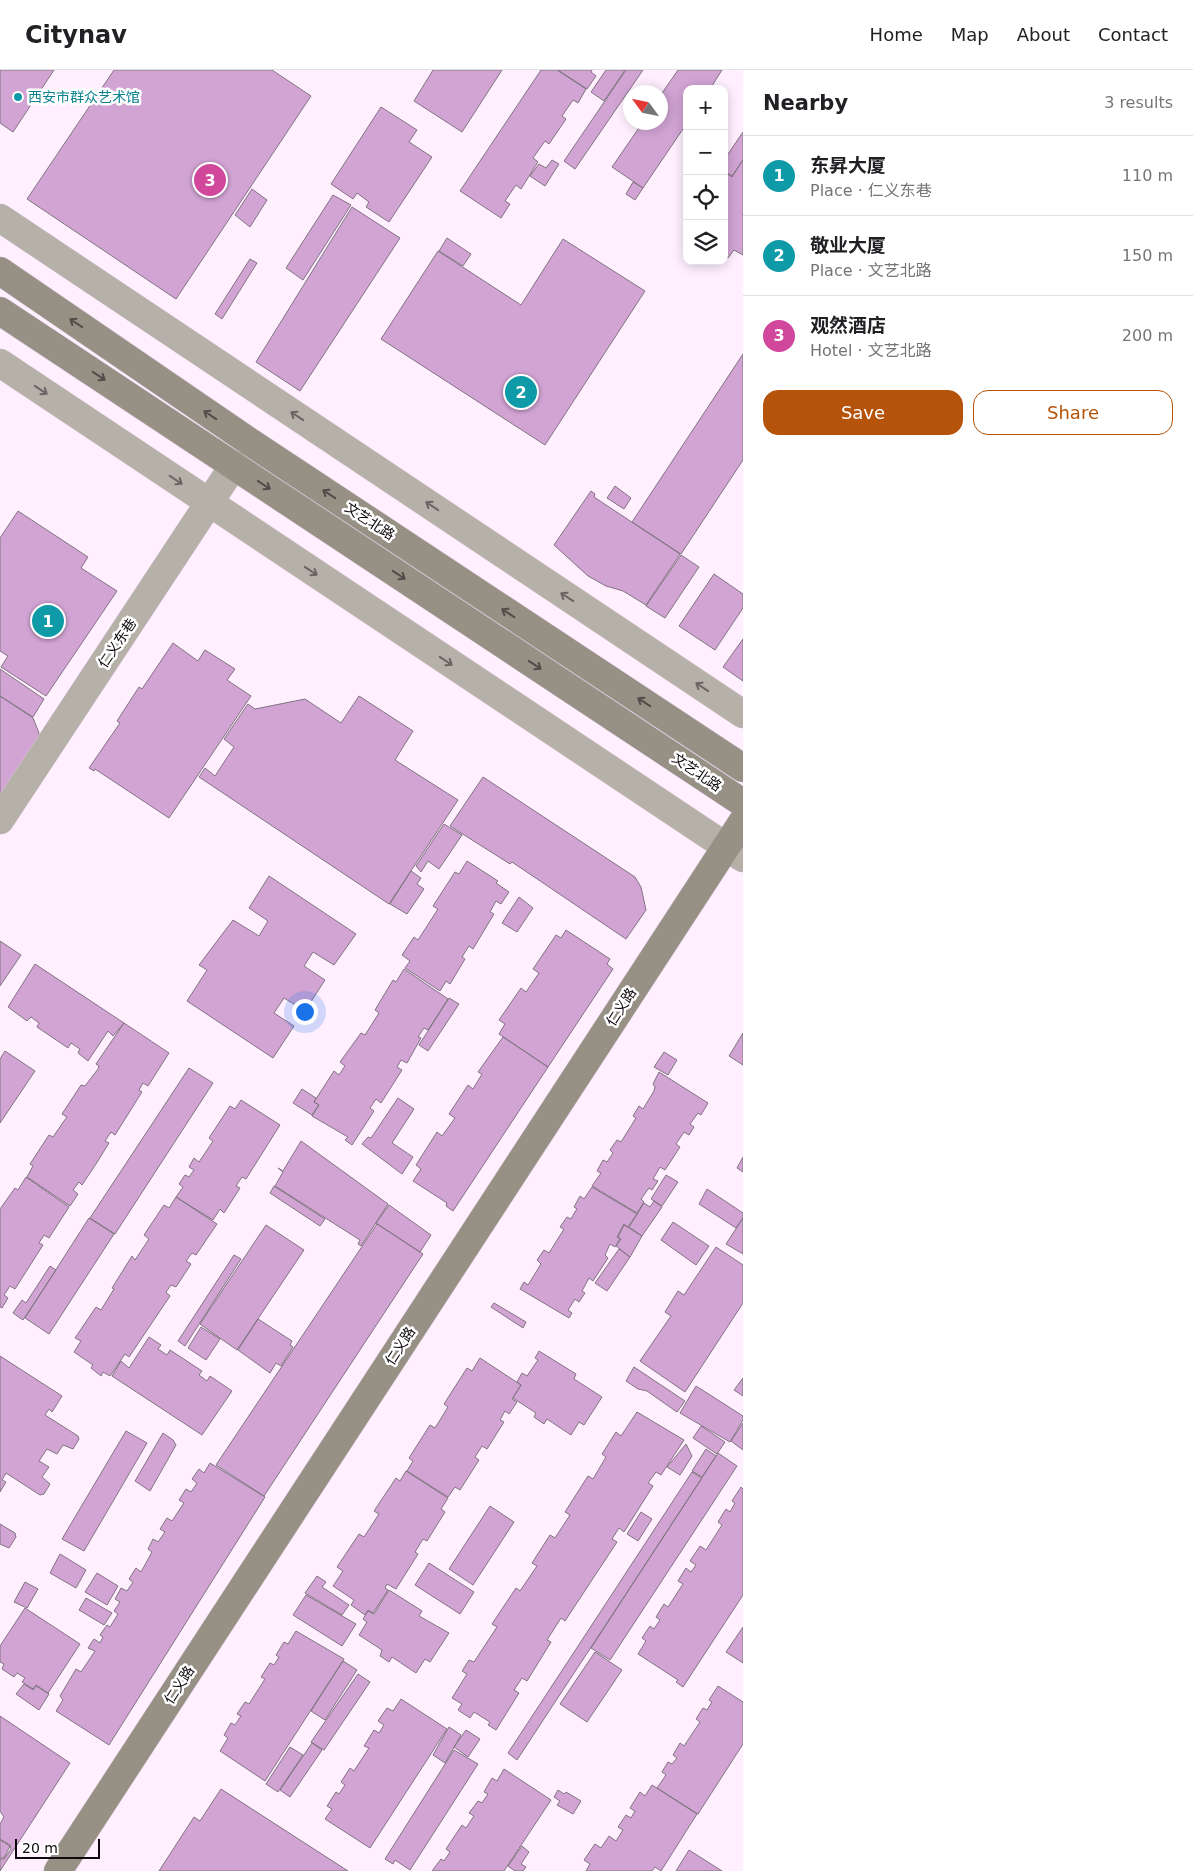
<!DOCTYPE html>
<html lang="en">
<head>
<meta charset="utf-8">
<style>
  :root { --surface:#fff; --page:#f6f6f6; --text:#202124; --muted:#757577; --line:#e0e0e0; --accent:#b45309 }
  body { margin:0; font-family:"DejaVu Sans","Noto Sans SC",sans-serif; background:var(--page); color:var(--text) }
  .controls { position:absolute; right:15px; top:15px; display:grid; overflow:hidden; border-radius:10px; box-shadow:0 2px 12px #0003 }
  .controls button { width:45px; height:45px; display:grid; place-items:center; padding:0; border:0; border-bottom:1px solid var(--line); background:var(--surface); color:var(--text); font:25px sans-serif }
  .compass { position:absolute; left:623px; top:15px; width:45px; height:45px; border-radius:50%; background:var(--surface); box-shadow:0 2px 12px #0003; rotate:303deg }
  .scale { position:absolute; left:15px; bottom:12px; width:85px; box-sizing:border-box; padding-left:5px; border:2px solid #0e090e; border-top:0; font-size:14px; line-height:18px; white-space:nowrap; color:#0e090e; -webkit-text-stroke:4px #fff; paint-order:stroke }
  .you { position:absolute; left:304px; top:941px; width:18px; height:18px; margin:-12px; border:4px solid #fff; border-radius:50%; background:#1a73e8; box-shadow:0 0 0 8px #1a73e833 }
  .badge { display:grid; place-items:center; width:32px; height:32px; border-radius:50%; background:var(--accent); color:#fff; font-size:16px; font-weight:700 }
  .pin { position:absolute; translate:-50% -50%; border:2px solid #fff; box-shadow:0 1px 5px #0006 }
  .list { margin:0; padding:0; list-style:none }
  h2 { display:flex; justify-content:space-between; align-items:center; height:65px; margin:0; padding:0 20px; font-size:21px }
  h2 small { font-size:16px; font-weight:400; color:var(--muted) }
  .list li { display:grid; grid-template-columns:32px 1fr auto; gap:15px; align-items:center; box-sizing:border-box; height:80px; padding:0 20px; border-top:1px solid var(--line) }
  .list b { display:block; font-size:19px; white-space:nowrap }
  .list p { margin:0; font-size:16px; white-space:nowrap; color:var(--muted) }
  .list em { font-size:16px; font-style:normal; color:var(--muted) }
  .actions { display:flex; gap:10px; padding:15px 20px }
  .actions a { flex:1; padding:11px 0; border:1px solid var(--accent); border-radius:15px; text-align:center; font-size:18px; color:var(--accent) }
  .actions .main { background:var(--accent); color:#fff }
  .icon { flex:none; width:28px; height:28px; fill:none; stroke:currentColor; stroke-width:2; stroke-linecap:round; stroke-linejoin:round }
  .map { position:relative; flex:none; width:743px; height:1801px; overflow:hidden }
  header { display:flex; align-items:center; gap:30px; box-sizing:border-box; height:70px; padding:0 25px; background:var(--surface); border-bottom:1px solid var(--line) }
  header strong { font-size:24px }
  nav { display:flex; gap:28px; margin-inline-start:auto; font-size:18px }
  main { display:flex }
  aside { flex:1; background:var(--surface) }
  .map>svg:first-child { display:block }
  .building { fill:#d2a4d4; stroke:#817482 }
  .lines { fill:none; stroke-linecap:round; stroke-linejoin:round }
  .street-casing { stroke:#d8cad8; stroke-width:29 }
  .secondary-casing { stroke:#d8cad8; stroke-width:29 }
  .street { stroke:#b5b1a9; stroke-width:28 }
  .secondary { stroke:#969085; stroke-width:28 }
  .oneway { stroke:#524c4a }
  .oneway2 { stroke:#6a6563 }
  .culture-dot { fill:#0f9aa8; stroke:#fff; stroke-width:2 }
  .labels { text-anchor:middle; stroke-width:5; stroke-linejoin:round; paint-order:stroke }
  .culture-label { font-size:14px; fill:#0d838f; stroke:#fff; text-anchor:start }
  .street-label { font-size:14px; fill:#0e090e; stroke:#fff }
</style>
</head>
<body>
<header>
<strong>Citynav</strong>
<nav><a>Home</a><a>Map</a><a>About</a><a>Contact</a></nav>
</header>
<main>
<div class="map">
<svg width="743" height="1801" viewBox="0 0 743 1801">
  <rect width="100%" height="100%" fill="#ffefff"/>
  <!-- building -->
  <path class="building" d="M0 0H54L13 62 0 53Z
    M114 0H272L311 26 176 229 27 129Z
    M433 0H502L462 62 414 31Z
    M541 0H557L586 19 578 33 573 30 562 46 566 49 549 74 545 71 533 88 538 92 521 119 516 115 505 131 510 134 501 148 460 121Z
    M558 0H592L591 2 596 6 587 19Z
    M606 0H625L604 31 591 22Z
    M626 0H643L575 99 564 91Z
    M678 0H722L710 19H687V53L643 118 612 97 643 52H660V26Z
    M381 37 417 60 409 72 432 87 389 152 366 137 369 132 357 123 353 129 331 114Z
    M743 62V90L732 106 726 102 724 105V90Z
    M552 90 559 94 545 116 530 106 539 94 546 98Z
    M743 90V185L734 180 728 188 724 186V120L728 114 724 111V106L726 103 732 107Z
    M633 112 643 118 635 130 626 124Z
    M252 119 267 130 250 157 235 145Z
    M333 125 351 135 303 210 286 198Z
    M352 137 400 168 300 321 256 292Z
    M447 168 471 184 463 196 439 181Z
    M563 169 645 221 545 375 381 269 438 181 521 235Z
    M250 189 257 193 222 249 215 244Z
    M743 284V390L681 484 632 452Z
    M615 416 631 428 624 439 607 428Z
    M591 421 595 424 594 427 680 484 646 535 623 521 606 516 588 506 554 475Z
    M18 441 88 487 81 498 117 521 46 626 1 597 8 586 0 581V468Z
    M681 485 699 497 665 548 646 536Z
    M714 504 743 524V538L715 580 679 556Z
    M743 569V611L723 597Z
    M173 573 198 591 205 580 235 599 227 610 251 626 169 748 95 699 94 701 89 698 120 653 117 651 139 617 142 619Z
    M0 599 44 629 33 647 0 626Z
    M0 626 33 648 39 663V667L0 725Z
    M359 626 413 661 395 690 458 730 389 834 199 707 205 698 215 706 234 677 224 669 248 634 255 639 305 629 341 653Z
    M483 707 635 807 641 817 646 840 626 869 512 792 510 794 450 756Z
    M444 754 462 765 439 799 428 791 421 802 416 796Z
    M467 791 498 811 496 813 509 822 501 834 496 831 490 842 494 844 473 879 469 876 462 887 465 889 450 914 446 911 440 921 405 898 410 891 402 885 414 867 418 870 438 839 433 836 455 802 459 804Z
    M411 801 421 808 417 814 424 819 407 844 390 834Z
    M269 806 356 864 334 895 313 882 304 896 325 910 305 941 284 928 274 943 294 956 273 988 187 931 207 900 199 895 233 850 259 866 268 851 249 838Z
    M519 827 533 838 517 862 502 853Z
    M566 860 610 889 607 894 613 899 548 997 499 964 505 954 499 950 521 918 526 922 539 903 533 899 556 865 561 868Z
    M0 871 21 885 0 916Z
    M35 894 124 953 113 966 108 961 88 991 78 983 80 979 71 973 68 978 37 957 39 953 31 947 27 951 8 937Z
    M404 899 448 929 428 960 424 958 418 967 421 968 407 993 401 990 397 997 402 1000 381 1033 376 1029 370 1038 374 1041 352 1075 345 1070 348 1067 312 1046 319 1035 314 1032 334 1001 339 1005 345 996 340 992 361 963 365 965 379 943 375 940 393 910 396 912Z
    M449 928 459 934 428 981 419 975Z
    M124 953 169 983 148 1016 143 1013 139 1020 142 1022 115 1065 111 1062 105 1071 109 1073 96 1094 82 1115 79 1112 73 1120 78 1124 70 1136 27 1107 33 1096 30 1094 49 1065 53 1067 64 1051 67 1047 62 1044 81 1015 85 1016 98 999 99 996 96 994Z
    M743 963V995L729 986Z
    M503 967 548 997 453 1141 446 1136 447 1133 413 1111 421 1099 416 1095 437 1062 442 1066 455 1048 449 1044 468 1015 473 1019 482 1004 478 1002Z
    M5 981 35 1001 0 1053V989Z
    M664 982 677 990 668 1005 654 997Z
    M189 998 213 1013 115 1164 90 1148Z
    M659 1002 708 1033 701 1045 698 1043 690 1054 694 1057 689 1065 684 1062 676 1074 680 1077 665 1100 660 1097 653 1109 658 1111 652 1120 649 1118 641 1129 644 1132 637 1143 592 1116 601 1103 597 1101 603 1090 607 1092 613 1083 610 1080 617 1070 621 1072 636 1048 633 1046 639 1036 643 1039 654 1021 655 1017 653 1014Z
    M302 1019 316 1028 314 1032 319 1035 312 1045 293 1033Z
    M398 1028 414 1039 392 1073 413 1087 402 1104 362 1074 368 1067 371 1068Z
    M241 1030 280 1055 246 1109 242 1107 236 1116 240 1118 224 1143 220 1139 213 1150 176 1127 183 1117 179 1114 185 1105 189 1107 194 1100 189 1097 194 1088 199 1092 213 1071 209 1068 230 1036 235 1039Z
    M301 1071 388 1134 361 1176 358 1174 360 1170 275 1116 283 1102 278 1098 283 1101Z
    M743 1087V1102L737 1098Z
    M666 1105 678 1112 662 1136 651 1129Z
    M26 1107 69 1137 49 1168 44 1165 39 1173 43 1175 15 1219 10 1216 4 1225 8 1228 2 1238 0 1237V1139L15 1118 18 1120Z
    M274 1116 325 1149 320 1156 270 1123Z
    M592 1117 637 1144 628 1157 624 1154 617 1167 620 1169 615 1177 610 1174 605 1185 608 1188 593 1211 589 1208 582 1221 585 1223 579 1232 575 1229 568 1240 572 1243 569 1248 520 1219 524 1212 528 1215 541 1194 537 1190 544 1180 549 1183 564 1159 560 1157 567 1147 571 1149 575 1142 577 1139 574 1137 580 1126 584 1129Z
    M707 1119 743 1143V1148L736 1158 699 1134Z
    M176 1127 217 1154 196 1185 192 1183 186 1191 191 1194 176 1217 171 1215 166 1222 170 1226 129 1287 125 1284 110 1306 103 1302 101 1306 91 1298 93 1295 74 1282 81 1271 75 1268 96 1237 101 1240 114 1219 112 1218 132 1186 135 1190 149 1169 144 1165 164 1135 169 1138Z
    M654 1131 662 1137 642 1166 629 1157 644 1133 650 1137Z
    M389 1135 431 1165 420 1182 376 1153Z
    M89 1148 114 1164 49 1264 25 1248Z
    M743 1148V1184L726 1174Z
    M673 1152 709 1176 696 1195 661 1170Z
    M377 1154 423 1184 264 1426 216 1395Z
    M266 1155 304 1180 237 1280 200 1254Z
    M624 1155 642 1166 630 1187 616 1176 621 1169 618 1167Z
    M716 1177 743 1195V1233L685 1322 640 1291 671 1246 665 1242 678 1221 684 1225Z
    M619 1179 630 1187 607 1221 595 1213Z
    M234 1185 241 1189 185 1276 178 1271Z
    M50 1196 56 1200 23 1250 13 1243 22 1230 26 1233Z
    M494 1233 526 1252 523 1258 491 1237Z
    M258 1249 292 1271 290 1275 293 1277 281 1296 276 1293 270 1303 238 1280Z
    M201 1257 220 1269 206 1290 188 1278Z
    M149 1267 161 1275 158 1279 167 1285 170 1280 202 1301 199 1305 207 1311 210 1306 232 1321 202 1365 112 1306 121 1291 129 1298Z
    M539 1281 576 1304 574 1309 602 1327 584 1355 579 1352 571 1365 547 1349 544 1354 534 1347 536 1343 513 1328 521 1315 517 1312 522 1303 527 1306 538 1290 535 1288Z
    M0 1286 62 1326 52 1342 49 1339 45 1345 78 1366 79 1369 73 1379 63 1375 57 1384 47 1379 39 1391 49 1397 42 1407 50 1414 44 1424 40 1425 6 1403 2 1410 6 1412 0 1422Z
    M480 1288 521 1315 512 1329 517 1332 509 1344 505 1341 500 1350 504 1352 487 1379 482 1376 475 1387 479 1390 460 1420 455 1417 448 1427 407 1401 413 1391 409 1388 430 1355 435 1358 448 1337 444 1334 467 1298 472 1301Z
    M634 1297 685 1331 677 1342 647 1321 638 1319 626 1311Z
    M743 1308V1326L734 1320Z
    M696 1316 743 1346V1350L730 1372 680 1343Z
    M637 1342 684 1370 661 1405 656 1402 648 1413 653 1416 624 1462 619 1458 612 1469 617 1472 565 1551 561 1548 547 1570 551 1572 527 1611 522 1608 514 1620 519 1623 496 1660 488 1655 490 1652 474 1642 470 1648 458 1640 462 1634 452 1628 467 1604 462 1601 469 1590 474 1592 497 1557 492 1554 516 1518 520 1521 537 1496 532 1493 550 1465 555 1468 570 1445 565 1442 588 1406 593 1409 606 1387 602 1384 616 1362 621 1366Z
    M743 1353V1380L731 1371Z
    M701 1356 725 1372 717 1384 693 1368Z
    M126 1361 147 1373 84 1481 62 1469Z
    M163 1363 173 1370 176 1375 150 1421 135 1411Z
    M686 1374 692 1386 680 1405 667 1397Z
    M706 1379 716 1386 702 1407 692 1401Z
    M718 1383 737 1396 610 1590 591 1578Z
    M210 1393 265 1427 109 1675 56 1641 63 1630 60 1626 76 1599 81 1602 95 1581 88 1578 94 1569 100 1573 103 1567 100 1565 107 1555 110 1557 118 1544 114 1541 120 1532 115 1529 120 1520 121 1518 127 1521 133 1512 129 1509 136 1498 141 1502 152 1482 148 1479 153 1469 158 1472 165 1462 160 1459 167 1448 172 1451 184 1433 179 1430 186 1419 191 1422 197 1413 192 1409 199 1399 204 1403Z
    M406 1401 448 1428 441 1439 445 1442 427 1471 423 1469 415 1482 418 1484 396 1519 387 1514 385 1518 388 1520 373 1543 368 1540 365 1545 351 1535 354 1530 333 1516 343 1501 337 1497 359 1464 364 1467 379 1444 374 1441 396 1408 400 1411Z
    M692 1402 702 1408 517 1690 508 1683Z
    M741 1417 743 1419V1525L683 1617 676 1612 678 1610 638 1584 646 1571 642 1568 650 1556 654 1559 660 1550 656 1547 664 1534 668 1537 683 1514 678 1511 686 1498 691 1502 696 1495 690 1491 700 1476 706 1480 722 1455 718 1452 726 1439 730 1442 735 1433 732 1431Z
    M490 1436 514 1452 473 1515 449 1499Z
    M641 1442 652 1449 638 1471 627 1464Z
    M0 1454 15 1463 16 1467 9 1478 0 1474Z
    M60 1484 86 1500 76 1518 50 1503Z
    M429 1493 474 1522 460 1544 415 1515Z
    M97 1503 118 1516 107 1535 85 1522Z
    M317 1506 326 1512 322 1517 349 1535 342 1545 305 1523Z
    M25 1512 38 1519 27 1538 14 1532Z
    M389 1520 422 1541 419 1546 449 1563 430 1592 425 1589 416 1603 392 1587 389 1592 380 1586 382 1580 359 1565 367 1552 363 1549 368 1541 374 1544Z
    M306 1525 356 1554 342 1576 293 1545Z
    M86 1528 112 1543 104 1555 79 1540Z
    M25 1538 80 1574 48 1623 36 1615 33 1619 22 1612 25 1608 17 1603 14 1607 2 1599 4 1594 0 1592V1576Z
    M743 1557V1593L726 1582Z
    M296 1561 344 1589 265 1711 220 1681 228 1668 224 1665 231 1653 235 1655 241 1646 237 1644 245 1632 249 1634 265 1609 261 1607 270 1593 274 1595 279 1587 276 1585 284 1572 288 1574Z
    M595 1582 622 1600 587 1652 560 1634Z
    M343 1591 357 1600 325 1650 311 1641Z
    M358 1604 370 1612 324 1680 311 1672Z
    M24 1614 33 1620 36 1616 49 1624 39 1640 16 1624Z
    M718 1616 743 1632V1674L698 1744 657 1718 666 1705 662 1702 668 1692 672 1694 677 1688 673 1685 680 1673 684 1676 700 1652 696 1649 703 1638 707 1640 712 1632 709 1630Z
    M401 1629 447 1659 370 1778 325 1749 332 1739 327 1736 336 1722 339 1724 345 1715 341 1712 350 1698 354 1701 369 1678 364 1676 374 1660 379 1663 384 1655 378 1651 387 1638 393 1641Z
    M0 1646 70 1693 0 1801V1789H4L11 1779 10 1775 0 1769V1754L4 1747 0 1741Z
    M449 1657 461 1665 445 1693 433 1685Z
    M466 1660 480 1669 468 1687 454 1677Z
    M312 1673 322 1680 290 1727 280 1720Z
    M290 1677 303 1685 278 1722 266 1714Z
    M454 1680 478 1694 410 1800 395 1790 393 1794 385 1789Z
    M504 1699 551 1730 504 1801H432L441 1789 444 1791 450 1782 446 1779 462 1755 466 1758 474 1746 469 1743 478 1731 482 1733 488 1724 484 1722 492 1708 497 1711Z
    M652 1715 697 1744 661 1801 655 1797 652 1801H586L590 1794 584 1790 595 1774 601 1778 609 1766 616 1771 623 1760 618 1757 626 1745 631 1748 635 1741 630 1738 640 1722 645 1726Z
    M221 1719 348 1801H159L194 1747 200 1751Z
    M558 1720 564 1724 566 1722 581 1731 573 1744 557 1735 560 1731 554 1727Z
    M0 1770 10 1776 4 1788H0Z
    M522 1776 529 1782 521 1794 526 1797 523 1801H515L508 1796Z
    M689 1780 722 1801H676Z"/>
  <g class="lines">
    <!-- street casing -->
    <g class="street-casing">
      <path id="street" d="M0 148 743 644
        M0 293 743 788
        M0 750 234 395"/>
    </g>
    <!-- secondary casing -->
    <g class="secondary-casing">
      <path id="secondary" d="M0 201 250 372 743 698
        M0 241 743 733
        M58 1801 743 751"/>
    </g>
    <!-- street -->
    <use href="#street" class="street"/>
    <!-- secondary -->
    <use href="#secondary" class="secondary"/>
  </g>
  <!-- one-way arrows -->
  <defs><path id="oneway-shaft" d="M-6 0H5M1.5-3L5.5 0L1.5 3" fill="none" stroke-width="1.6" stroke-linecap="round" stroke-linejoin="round" transform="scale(1.25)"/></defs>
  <g class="oneway">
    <use href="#oneway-shaft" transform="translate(76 253) rotate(-146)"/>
    <use href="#oneway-shaft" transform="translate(99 306) rotate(33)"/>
    <use href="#oneway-shaft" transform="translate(210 345) rotate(-146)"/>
    <use href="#oneway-shaft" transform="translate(264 415) rotate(34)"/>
    <use href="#oneway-shaft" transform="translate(329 424) rotate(-147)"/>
    <use href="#oneway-shaft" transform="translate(399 505) rotate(34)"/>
    <use href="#oneway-shaft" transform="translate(508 543) rotate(-147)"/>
    <use href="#oneway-shaft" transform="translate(535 595) rotate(34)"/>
    <use href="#oneway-shaft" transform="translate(644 632) rotate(-147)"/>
  </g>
  <g class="oneway2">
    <use href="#oneway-shaft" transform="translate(41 320) rotate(34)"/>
    <use href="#oneway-shaft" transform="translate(297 346) rotate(-146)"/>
    <use href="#oneway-shaft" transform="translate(176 410) rotate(34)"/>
    <use href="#oneway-shaft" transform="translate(432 436) rotate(-146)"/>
    <use href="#oneway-shaft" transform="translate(311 501) rotate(34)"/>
    <use href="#oneway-shaft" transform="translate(567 527) rotate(-146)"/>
    <use href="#oneway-shaft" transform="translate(446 591) rotate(34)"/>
    <use href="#oneway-shaft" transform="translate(702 617) rotate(-146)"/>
  </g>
  <!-- markers -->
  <circle class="culture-dot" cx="18" cy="27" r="5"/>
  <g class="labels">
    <!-- culture labels -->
    <g class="culture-label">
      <text x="28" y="32">西安市群众艺术馆</text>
    </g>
    <!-- street labels -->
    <g class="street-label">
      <text transform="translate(370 451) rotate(33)" y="5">文艺北路</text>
      <text transform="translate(117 573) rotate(-56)" y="5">仁义东巷</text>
      <text transform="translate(697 702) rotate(34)" y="5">文艺北路</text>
      <text transform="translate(621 937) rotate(-57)" y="5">仁义路</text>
      <text transform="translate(400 1276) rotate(-57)" y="5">仁义路</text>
      <text transform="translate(179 1615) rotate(-57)" y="5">仁义路</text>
    </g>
  </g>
</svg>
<div class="controls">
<button>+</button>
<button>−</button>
<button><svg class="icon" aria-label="locate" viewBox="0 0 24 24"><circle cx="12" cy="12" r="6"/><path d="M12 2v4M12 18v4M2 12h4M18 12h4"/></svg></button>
<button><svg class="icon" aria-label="layers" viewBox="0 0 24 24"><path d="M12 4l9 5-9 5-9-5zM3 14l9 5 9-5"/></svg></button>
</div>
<svg class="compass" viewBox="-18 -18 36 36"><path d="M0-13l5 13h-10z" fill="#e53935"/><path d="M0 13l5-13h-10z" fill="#757577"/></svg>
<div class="scale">20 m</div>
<div class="you"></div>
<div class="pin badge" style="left:48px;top:551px;background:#0f9aa8">1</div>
<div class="pin badge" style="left:521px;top:322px;background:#0f9aa8">2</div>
<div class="pin badge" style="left:210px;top:110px;background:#d1479c">3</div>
</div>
<aside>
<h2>Nearby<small>3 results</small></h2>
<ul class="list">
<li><span class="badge" style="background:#0f9aa8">1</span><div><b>东昇大厦</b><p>Place · 仁义东巷</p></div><em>110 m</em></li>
<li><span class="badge" style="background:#0f9aa8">2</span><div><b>敬业大厦</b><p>Place · 文艺北路</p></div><em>150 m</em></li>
<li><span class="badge" style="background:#d1479c">3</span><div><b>观然酒店</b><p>Hotel · 文艺北路</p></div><em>200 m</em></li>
</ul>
<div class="actions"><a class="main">Save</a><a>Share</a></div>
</aside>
</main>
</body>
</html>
